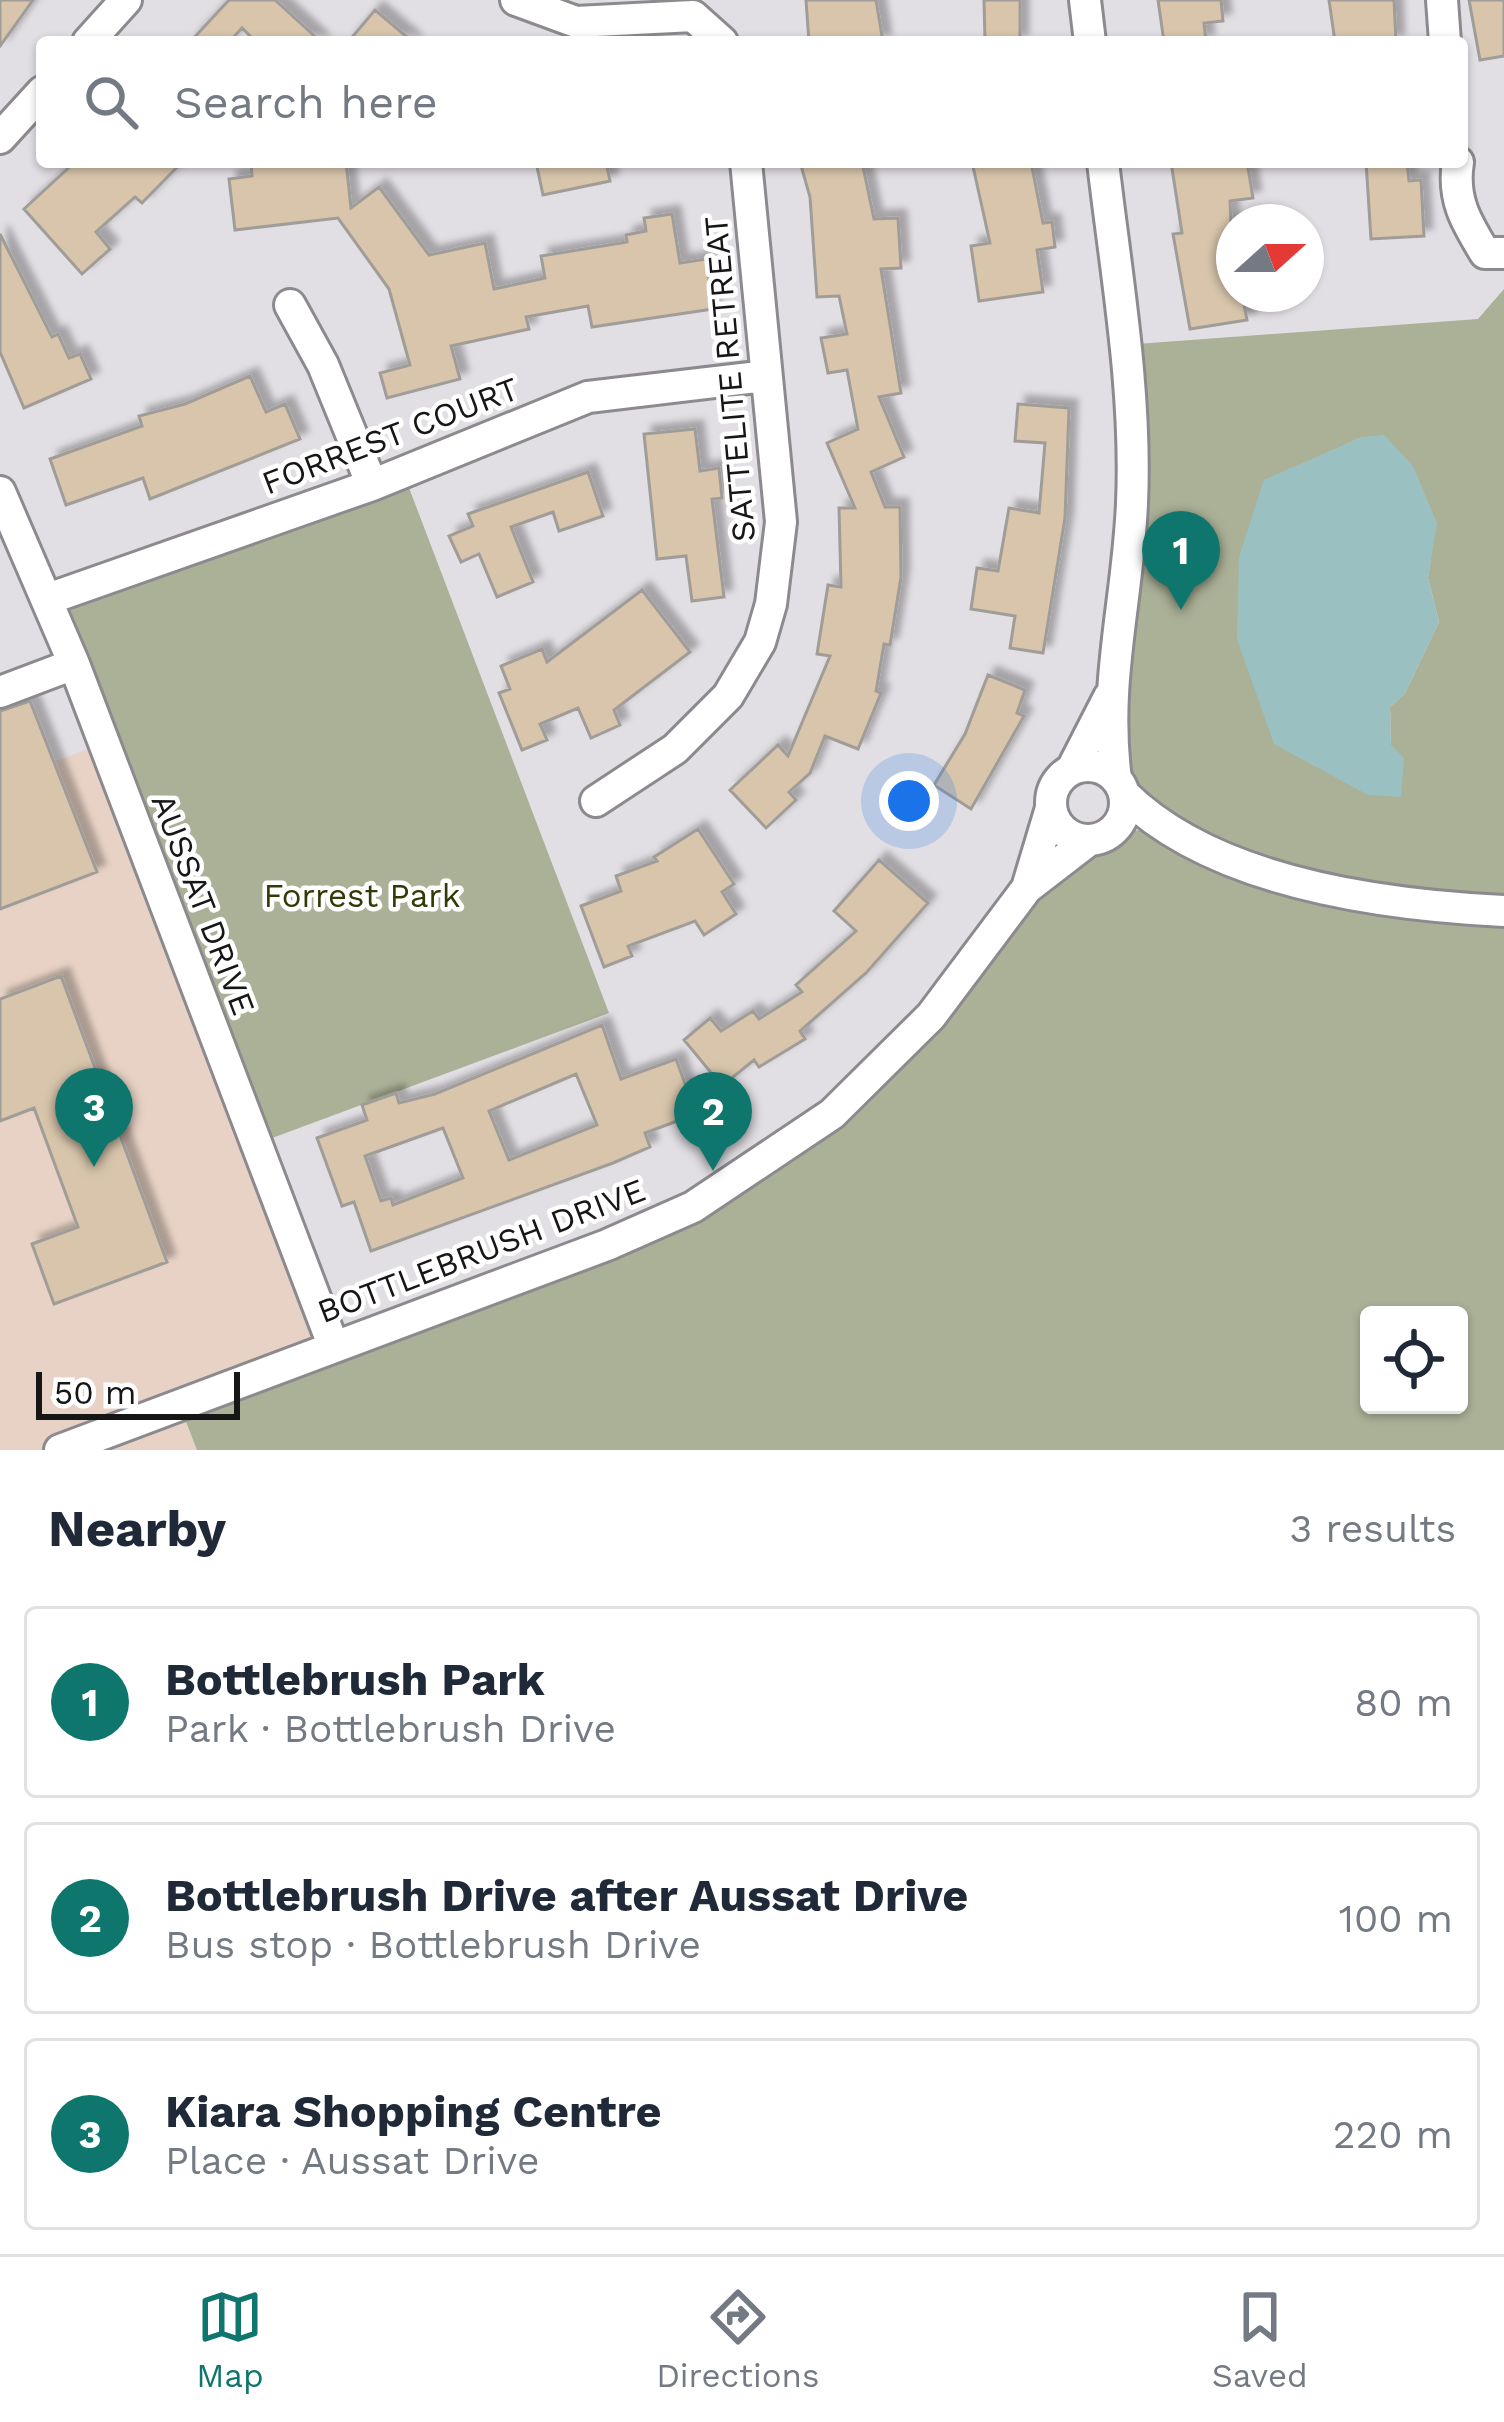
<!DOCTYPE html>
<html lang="en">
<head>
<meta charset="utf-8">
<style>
  :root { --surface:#fff; --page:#f6f6f7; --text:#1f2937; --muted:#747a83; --line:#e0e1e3; --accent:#0f766e }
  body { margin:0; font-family:"Work Sans",sans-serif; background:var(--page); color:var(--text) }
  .controls { position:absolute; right:36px; bottom:36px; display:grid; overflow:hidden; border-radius:12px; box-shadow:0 3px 9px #0004 }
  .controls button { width:108px; height:108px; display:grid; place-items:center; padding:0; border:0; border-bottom:3px solid var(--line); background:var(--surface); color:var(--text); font:60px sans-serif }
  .compass { position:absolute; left:1216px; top:204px; width:108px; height:108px; border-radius:50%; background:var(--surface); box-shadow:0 3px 9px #0004; rotate:69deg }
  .scale { position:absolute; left:36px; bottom:30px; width:204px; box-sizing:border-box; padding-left:12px; border:6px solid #171617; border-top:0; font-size:33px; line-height:42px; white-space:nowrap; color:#171617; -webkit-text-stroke:9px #fff; paint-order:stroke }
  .you { position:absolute; left:909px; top:801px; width:42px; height:42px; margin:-30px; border:9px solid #fff; border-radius:50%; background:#1a73e8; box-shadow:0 0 0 18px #1a73e833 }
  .badge { display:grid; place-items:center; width:78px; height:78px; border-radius:50%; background:var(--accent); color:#fff; font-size:39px; font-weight:700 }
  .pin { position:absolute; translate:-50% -99px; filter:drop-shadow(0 3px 6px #0008) }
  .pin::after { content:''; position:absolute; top:63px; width:42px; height:36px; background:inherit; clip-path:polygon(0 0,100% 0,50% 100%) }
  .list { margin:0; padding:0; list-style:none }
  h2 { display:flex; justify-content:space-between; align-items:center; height:156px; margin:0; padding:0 48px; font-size:51px }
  h2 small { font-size:39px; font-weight:400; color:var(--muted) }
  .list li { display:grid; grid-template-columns:78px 1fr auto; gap:36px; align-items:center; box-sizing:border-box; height:192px; margin:0 24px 24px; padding:0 24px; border:3px solid var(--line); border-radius:12px }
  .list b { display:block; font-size:45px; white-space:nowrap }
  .list p { margin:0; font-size:39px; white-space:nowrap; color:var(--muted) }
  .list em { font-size:39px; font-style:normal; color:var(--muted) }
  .icon { flex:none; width:66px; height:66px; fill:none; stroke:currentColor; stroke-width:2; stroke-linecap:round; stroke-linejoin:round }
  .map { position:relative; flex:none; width:1504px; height:1450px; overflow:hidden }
  .search { position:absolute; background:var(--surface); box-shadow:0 3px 9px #0004; left:36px; right:36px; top:36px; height:132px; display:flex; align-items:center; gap:30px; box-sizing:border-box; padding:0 42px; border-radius:12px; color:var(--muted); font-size:45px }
  .sheet { height:804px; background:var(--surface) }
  nav { display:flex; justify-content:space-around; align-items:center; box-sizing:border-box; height:168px; border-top:3px solid var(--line); background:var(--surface); font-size:33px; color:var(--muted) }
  nav a { display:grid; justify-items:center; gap:6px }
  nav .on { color:var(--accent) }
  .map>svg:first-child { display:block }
  .commercial { fill:#e8d2c5 }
  .green { fill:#abb197; fill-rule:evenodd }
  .water { fill:#9bc0c2 }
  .building { fill:#d8c5ac; stroke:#a09d99; stroke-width:3; fill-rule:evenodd; filter:url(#shadow) }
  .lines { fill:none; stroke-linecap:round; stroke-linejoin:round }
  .minor-casing { stroke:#8c8a8e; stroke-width:36 }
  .minor { stroke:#fff; stroke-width:30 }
  .labels { text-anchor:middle; stroke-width:9; stroke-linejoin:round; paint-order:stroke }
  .street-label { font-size:33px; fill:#171617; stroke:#fff }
  .park-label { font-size:33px; fill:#343a07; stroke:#fff }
</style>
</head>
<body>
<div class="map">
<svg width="1504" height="1450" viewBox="0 0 1504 1450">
  <defs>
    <filter id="shadow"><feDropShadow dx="8" dy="-8" stdDeviation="3" flood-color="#0004"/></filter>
  </defs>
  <rect width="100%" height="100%" fill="#e2dfe4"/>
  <!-- commercial -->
  <path class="commercial" d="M104 743 333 1345 179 1405 197 1450H0V782Z"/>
  <!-- green -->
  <path class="green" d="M1504 289V1450H197L179 1404 607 1245 832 1114 1027 888 1111 832 1158 829 1113 781 1125 598 1123 345 1478 319ZM1362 437 1436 523 1428 578 1439 622 1405 693 1390 707 1391 745 1325 454ZM1369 1315H1459V1405H1369Z
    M403 472 609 1013 256 1144 48 599Z"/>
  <!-- water -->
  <path class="water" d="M1384 435 1413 466 1437 523 1428 578 1439 622 1405 693 1390 707 1391 745 1404 758 1401 797 1368 795 1274 744 1237 639 1239 557 1264 480 1362 437Z"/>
  <!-- building -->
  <path class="building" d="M0 0H33L0 46Z
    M229 0H275L321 42H256L242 28 229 42H190Z
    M806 0H876L883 42H809Z
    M984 0H1020V42H985Z
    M1158 0H1221L1223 21 1204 23 1206 42H1164Z
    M1329 0H1394L1396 42H1335Z
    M1469 0H1504V56L1480 60Z
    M375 10 413 42H348Z
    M75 162H182L142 203 135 197 96 232 110 249 82 274 24 209Z
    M251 162H346L351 208 379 187 429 255 485 243 494 289 545 278 541 256 627 242 626 235 646 231 644 218 672 214 680 263 706 259 713 309 592 327 588 306 526 317 529 329 451 346 460 379 387 398 380 373 410 365 389 289 338 218 235 230 229 179 252 176Z
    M536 162H606L610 181 543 195Z
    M800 162H862L874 219 898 218 901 268 881 269 901 393 879 397 904 457 871 472 885 507H900L901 577 890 645 884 644 876 691 881 693 858 749 825 736 810 773 789 792 796 800 766 828 730 790 778 745 788 756 830 656 817 654 828 585 841 587 839 508H855L827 443 858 429 847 370 828 373 821 338 847 334 839 296 817 297 810 197Z
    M972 162H1031L1043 223 1052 222 1055 247 1037 250 1043 292 979 301 971 246 990 243Z
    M1171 162H1247L1253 198 1230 201 1234 294H1242L1247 320 1190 329 1173 234 1182 233Z
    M1366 162H1407L1409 181 1421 180 1424 236 1371 239Z
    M0 234 52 337 58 334 69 358 80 354 91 379 24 408 0 352Z
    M250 376 266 412 285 404 300 439 150 499 143 478 66 505 50 459 142 426 139 416 185 404Z
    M1018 404 1069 408 1065 518 1043 653 1010 648 1015 616 971 609 977 568 998 571 1009 508 1039 513 1045 443 1015 441Z
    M695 429 700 471 719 468 722 498 712 499 724 597 692 601 686 556 657 559 644 434Z
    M588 472 603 516 559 531 553 512 511 527 533 582 497 597 479 554 461 562 449 536 473 526 468 514Z
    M642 590 690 652 614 710 620 725 591 738 578 708 540 724 547 740 522 750 499 693 510 689 501 666 542 649 547 662Z
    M988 675 1025 690 1017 713 1024 716 971 809 934 785 965 734Z
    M30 701 97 872 0 909V711Z
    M698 829 734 884 722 892 736 914 704 935 695 921 628 946 632 956 604 967 581 906 621 891 616 876 657 861 654 857Z
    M879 860 928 903 866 973 800 1031 805 1039 759 1067 754 1060 722 1086 684 1040 710 1018 721 1031 753 1011 759 1019 802 992 796 985 856 931 834 911Z
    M61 976 167 1262 54 1304 32 1244 78 1227 34 1108 0 1121V999Z
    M602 1025 621 1079 676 1059 696 1114 645 1133 650 1147 613 1163 371 1251 354 1202 342 1206 317 1138 367 1120 362 1105 396 1093 399 1103 435 1094ZM576 1074 597 1125 509 1160 489 1111ZM443 1128 463 1178 393 1205 391 1198 381 1201 365 1156Z"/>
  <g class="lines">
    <!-- minor casing -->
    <g class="minor-casing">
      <path id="minor" d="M516 0 576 22 693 16 722 42
        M1085 0 1090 42
        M1442 0 1445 42
        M88 42 126 0
        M0 138 42 92
        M1103 162C1116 274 1137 390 1132 503 1128 600 1103 682 1116 779
        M1458 162C1452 199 1466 222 1485 253H1504
        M290 305 323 365 372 485
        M0 492 74 664 333 1345
        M48 599 372 485 588 397 766 376
        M0 692 74 664
        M1051 803a37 37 0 1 1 74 0a37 37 0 1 1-74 0Z
        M1072 769 1109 697
        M1124 794C1214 883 1381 905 1504 911
        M596 801 675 749 728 696 760 642 771 604 781 522 746 162
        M1027 888 1051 808
        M60 1450 607 1245 693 1207 832 1114 931 1016 1027 888 1088 841"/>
    </g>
    <!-- minor -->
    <use href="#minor" class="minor"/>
  </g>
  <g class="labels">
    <!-- street labels -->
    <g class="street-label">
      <text transform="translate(729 379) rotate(-95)" y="12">SATTELITE RETREAT</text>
      <text transform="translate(390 435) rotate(-21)" y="12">FORREST COURT</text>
      <text transform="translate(204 904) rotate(69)" y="12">AUSSAT DRIVE</text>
      <text transform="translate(481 1250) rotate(-21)" y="12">BOTTLEBRUSH DRIVE</text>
    </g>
    <!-- park labels -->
    <g class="park-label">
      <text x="362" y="907">Forrest Park</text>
    </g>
  </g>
</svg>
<div class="controls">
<button><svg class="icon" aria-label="locate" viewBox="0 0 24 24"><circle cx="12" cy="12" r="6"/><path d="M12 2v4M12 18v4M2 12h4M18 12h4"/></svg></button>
</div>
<svg class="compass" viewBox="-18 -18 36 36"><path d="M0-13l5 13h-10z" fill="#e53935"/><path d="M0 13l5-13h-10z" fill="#747a83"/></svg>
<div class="scale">50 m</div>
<div class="you"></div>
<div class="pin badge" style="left:1181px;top:610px">1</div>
<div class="pin badge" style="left:713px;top:1171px">2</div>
<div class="pin badge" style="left:94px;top:1167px">3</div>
<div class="search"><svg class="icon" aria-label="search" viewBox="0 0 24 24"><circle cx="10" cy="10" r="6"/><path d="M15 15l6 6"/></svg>Search here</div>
</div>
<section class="sheet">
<h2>Nearby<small>3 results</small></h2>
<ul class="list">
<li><span class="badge">1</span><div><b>Bottlebrush Park</b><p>Park · Bottlebrush Drive</p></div><em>80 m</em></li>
<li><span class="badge">2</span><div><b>Bottlebrush Drive after Aussat Drive</b><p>Bus stop · Bottlebrush Drive</p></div><em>100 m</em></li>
<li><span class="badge">3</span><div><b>Kiara Shopping Centre</b><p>Place · Aussat Drive</p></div><em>220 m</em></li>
</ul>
</section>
<nav>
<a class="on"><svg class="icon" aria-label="map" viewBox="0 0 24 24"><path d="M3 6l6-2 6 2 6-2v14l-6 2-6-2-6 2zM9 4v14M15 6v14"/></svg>Map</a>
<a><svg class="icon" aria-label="directions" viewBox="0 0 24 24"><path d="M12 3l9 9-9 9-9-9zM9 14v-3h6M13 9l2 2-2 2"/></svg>Directions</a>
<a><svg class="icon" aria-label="saved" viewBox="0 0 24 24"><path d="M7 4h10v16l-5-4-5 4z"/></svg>Saved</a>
</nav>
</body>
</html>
